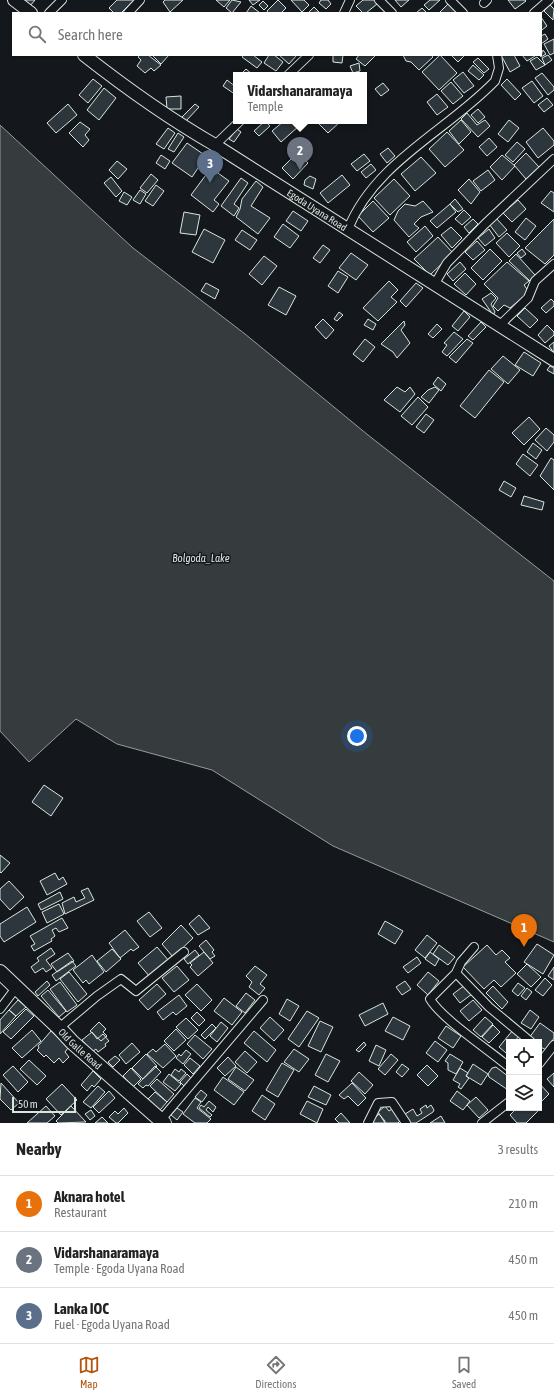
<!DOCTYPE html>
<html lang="en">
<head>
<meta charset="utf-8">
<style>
  :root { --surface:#fff; --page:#f2f2f2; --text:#222; --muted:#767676; --line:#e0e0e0; --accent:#b45309 }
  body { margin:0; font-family:"Asap Condensed",sans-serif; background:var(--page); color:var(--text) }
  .controls { position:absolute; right:12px; bottom:12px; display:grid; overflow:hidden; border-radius:0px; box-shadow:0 1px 3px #0004 }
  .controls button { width:36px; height:36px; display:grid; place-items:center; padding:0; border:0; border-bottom:1px solid var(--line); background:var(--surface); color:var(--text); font:20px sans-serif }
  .scale { position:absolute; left:12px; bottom:10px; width:64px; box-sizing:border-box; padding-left:4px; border:2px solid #d8e6dc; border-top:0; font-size:11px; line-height:14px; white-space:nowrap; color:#d8e6dc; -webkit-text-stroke:3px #14181c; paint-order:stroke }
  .you { position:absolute; left:357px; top:736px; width:14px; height:14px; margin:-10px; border:3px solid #fff; border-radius:50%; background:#1a73e8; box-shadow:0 0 0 6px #1a73e833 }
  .badge { display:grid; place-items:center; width:26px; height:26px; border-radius:50%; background:var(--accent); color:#fff; font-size:13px; font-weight:700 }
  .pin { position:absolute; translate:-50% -33px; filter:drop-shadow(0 1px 2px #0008) }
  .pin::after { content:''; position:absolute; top:21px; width:14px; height:12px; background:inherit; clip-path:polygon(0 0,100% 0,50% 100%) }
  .popup { position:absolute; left:233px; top:72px; width:134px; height:52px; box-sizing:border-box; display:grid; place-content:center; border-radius:0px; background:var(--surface); filter:drop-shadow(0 1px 3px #0005); font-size:13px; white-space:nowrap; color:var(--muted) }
  .popup b { font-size:15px; color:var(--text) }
  .popup::after { content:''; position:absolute; left:50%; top:100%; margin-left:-8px; border:8px solid transparent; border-top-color:var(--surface) }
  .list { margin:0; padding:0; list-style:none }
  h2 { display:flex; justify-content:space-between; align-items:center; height:52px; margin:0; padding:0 16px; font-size:17px }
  h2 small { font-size:13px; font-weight:400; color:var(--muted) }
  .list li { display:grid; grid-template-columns:26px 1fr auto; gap:12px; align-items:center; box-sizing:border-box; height:56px; padding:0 16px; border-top:1px solid var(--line) }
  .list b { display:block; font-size:15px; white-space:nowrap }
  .list p { margin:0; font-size:13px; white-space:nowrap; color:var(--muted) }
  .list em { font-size:13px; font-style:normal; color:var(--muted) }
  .icon { flex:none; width:22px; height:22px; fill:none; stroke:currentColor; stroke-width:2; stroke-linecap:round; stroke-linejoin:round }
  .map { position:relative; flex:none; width:554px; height:1123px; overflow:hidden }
  .search { position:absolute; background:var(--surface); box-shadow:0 1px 3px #0004; left:12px; right:12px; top:12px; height:44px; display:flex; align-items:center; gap:10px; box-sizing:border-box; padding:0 14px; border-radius:0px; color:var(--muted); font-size:15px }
  .sheet { height:220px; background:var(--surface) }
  nav { display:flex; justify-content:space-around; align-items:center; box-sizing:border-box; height:56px; border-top:1px solid var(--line); background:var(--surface); font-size:11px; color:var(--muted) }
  nav a { display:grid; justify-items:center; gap:2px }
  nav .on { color:var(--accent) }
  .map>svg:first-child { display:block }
  .water { fill:#363b3e; stroke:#939e99 }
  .building { fill:#2c363c; stroke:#d8e6dc }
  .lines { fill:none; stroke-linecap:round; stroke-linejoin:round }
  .street-casing { stroke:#d8e6dc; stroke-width:10 }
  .primary-casing { stroke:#d8e6dc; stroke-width:14 }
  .highway-casing { stroke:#d8e6dc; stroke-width:16 }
  .street { stroke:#14181c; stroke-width:8 }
  .primary { stroke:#14181c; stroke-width:12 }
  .highway { stroke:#14181c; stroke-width:14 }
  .labels { text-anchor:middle; stroke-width:3; stroke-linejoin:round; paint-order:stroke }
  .street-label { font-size:10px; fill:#d8e6dc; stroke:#14181c }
  .water-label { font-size:11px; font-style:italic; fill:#d8e6dc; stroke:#14181c }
</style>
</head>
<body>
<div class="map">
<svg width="554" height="1123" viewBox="0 0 554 1123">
  <rect width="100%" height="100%" fill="#14181c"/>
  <!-- water -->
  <path class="water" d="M0 125 133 248 245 334 368 435 554 581V942L333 846 212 770 117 744 76 719 29 762 0 731Z"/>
  <!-- building -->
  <path class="building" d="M23 0H35L30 6Z
    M117 0H134L121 13H114L109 8Z
    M165 0H183L170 12 163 2Z
    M216 0H230L224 7Z
    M232 0 241 2 232 13 226 8Z
    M249 0H260L253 5Z
    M278 0 286 8 281 13H268L267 11Z
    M291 0H304L309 5 302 12Z
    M321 0H328L331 4 326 9 319 3Z
    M363 0H374L377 4 366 13H363L356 6Z
    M395 0H409L401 7Z
    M430 0H440L429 10 424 5Z
    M508 0H525L526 1 515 9Z
    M263 1 268 6 264 10 259 5Z
    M450 2 460 13H439Z
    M550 5 554 9 553 20 544 11Z
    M251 6 260 13H246Z
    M314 7 319 12 308 13Z
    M422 8 427 13H416Z
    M541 17 547 26 542 30 541 29Z
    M545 34 548 39 541 44V36Z
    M554 39V53L550 55 544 44Z
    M543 50 546 54 541 57 539 55H541Z
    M140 55H148L161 65 154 71 151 68 145 73 137 66 141 60 138 57Z
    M152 55H169L161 64Z
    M244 55H253L262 62 257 68 242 57Z
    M269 55H274L283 62 276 71 264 63Z
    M279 55H297L289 64Z
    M333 55H343L342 63 333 62Z
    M359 55H376L365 66 356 59Z
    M403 55H431L433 57 419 70 411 62 406 61Z
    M440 55 457 73 439 90 422 72Z
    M451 55H465L458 62Z
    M501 55H514L520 66 510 72Z
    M522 55H535V56L527 61Z
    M548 55 552 60 545 65 542 58Z
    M537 57 545 65 536 70 530 61Z
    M478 58 489 69 484 73 473 62Z
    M359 63 360 71 353 73 350 66Z
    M473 65 484 75 479 80 468 71Z
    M246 69 253 75H243L241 74Z
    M463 72 474 86 464 93 453 80Z
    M542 73 554 87V90L548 95 535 78Z
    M93 79 102 86 88 103 79 95Z
    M507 79 521 94 515 100 501 85Z
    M227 80 236 87V95L223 86Z
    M532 81 543 96 534 103 522 88Z
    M451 82 463 96 453 104 441 91Z
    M383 83 389 90 381 96 375 89Z
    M104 88 116 98 99 120 87 110Z
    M437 94 448 107 437 115 427 102Z
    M181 96V109H167L166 97Z
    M547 98 553 105 544 112 538 105Z
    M68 104 77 115 56 133 47 123Z
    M195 104 199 107 186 121 182 117Z
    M478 109 485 117 478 123 471 115Z
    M467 113 477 125 485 120 490 126 478 137 461 119Z
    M461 120 471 132 459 144 449 131Z
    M509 120 519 128 508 142 498 134Z
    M265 121 270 126 259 136 254 131Z
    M284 121H295L299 126 281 142 272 131Z
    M316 121H341L328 133Z
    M80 122 90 129 85 135 89 140 83 147 69 133Z
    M168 128 175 133 164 149 156 144Z
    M543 128 554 141V145L538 158 526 142Z
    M237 129 241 132 234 142 229 139Z
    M447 132 464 150 445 167 429 149Z
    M178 133 184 137 174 152 168 149Z
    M489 138 497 147 487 156 479 147Z
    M517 142 525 149 513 162 505 155Z
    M187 143 206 156 192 177 172 163Z
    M388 148 395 156 387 163 380 154Z
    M298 152 308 163 293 179 282 168Z
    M526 153 539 167 526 179 514 165Z
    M364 154 370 161 357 171 351 164Z
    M161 155 170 161 165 169 156 163Z
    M502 155 515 166 502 180 490 167Z
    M421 157 436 173 415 191 401 174Z
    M117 161 127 169 118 179 109 170Z
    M371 164 376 170 366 178 361 172Z
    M211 168 229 181 214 200 219 204 213 212 191 195Z
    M488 170 495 180 481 191 473 181Z
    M151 174 158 180 147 193 140 188Z
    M342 175 350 185 328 203 320 193Z
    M310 176 316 179 313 189 304 185 305 180Z
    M111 177 122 191 116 197 104 183Z
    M241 178 248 183 234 204 239 208 234 216 221 206Z
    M394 179 410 196 390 215 374 198Z
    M469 179 480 192 471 204 458 190Z
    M256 181 263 187 251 206 270 218 258 234 236 217 240 209 242 199Z
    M156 185 164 191 153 206 145 201Z
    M140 190 146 194 140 204 133 200Z
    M551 191 554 193V212L541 203Z
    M124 192 132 197 127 205 119 201Z
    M455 199 463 209 458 212 450 204Z
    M518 200 526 209 512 222 503 213Z
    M373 201 389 218 373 232 358 216Z
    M423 201 433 212 421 217 414 224 419 228 409 237 394 220 398 211 405 204 415 206Z
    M450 204 456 212 437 228 430 221Z
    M464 210 471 217 462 225 455 219Z
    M293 211 308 221 301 231 286 221Z
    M184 212 200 215 196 235 180 233Z
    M496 218 507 230 499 237 489 224Z
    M526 218 536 226 525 240 515 232Z
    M473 219 478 224 469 233 464 227Z
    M554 219V255L545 264 525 248Z
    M283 224 299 236 290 248 274 237Z
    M425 226 433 236 416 252 407 242Z
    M451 227 462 238 452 248 441 235Z
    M204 229 225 240 213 263 192 252Z
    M489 229 495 238 485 246 478 238Z
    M242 230 257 240 250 250 235 240Z
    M507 233 520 246 509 257 496 243Z
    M438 237 453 253 430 275 414 259Z
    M477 241 485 250 473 260 465 252Z
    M323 245 330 250 320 263 313 258Z
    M490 249 502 261 483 280 471 268Z
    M522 249 526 254 521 258 517 253Z
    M351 253 368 265 356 280 339 268Z
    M516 254 535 275 530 281 509 261Z
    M264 256 277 266 262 285 249 274Z
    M460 262 466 269 453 281 447 274Z
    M507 262 529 281 524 285 529 292 510 308 504 305 498 311 493 306 498 298 484 284Z
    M338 271 348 277 338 293 328 286Z
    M465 273 476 284 466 295 454 284Z
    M389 281 398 290 391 297 397 302 378 321 363 308Z
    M206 283 219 290 215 299 201 291Z
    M416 283 423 288 406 307 400 301Z
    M279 287 296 296 286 315 268 305Z
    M491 293 496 298 491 304 495 312 493 315 482 299Z
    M551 299 554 302V306L546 313 541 308Z
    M525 308 538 320 530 328 517 316Z
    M464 311 470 317 458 331 452 326Z
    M339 312 343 315 337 321 334 319Z
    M323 319 334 330 326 339 315 327Z
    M368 319 376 324 373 330 364 325Z
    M404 321 405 325 401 330 410 343 397 358 393 352 381 344Z
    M481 322 486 327 473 340 468 336Z
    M437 324 442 329 433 338 428 334Z
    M547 325 554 332V335L545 343 538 335Z
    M454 332 463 339 447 356 442 352 447 345 444 343Z
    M365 339 375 347 363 362 353 354Z
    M467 339 473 343 456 363 449 357Z
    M554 342V353L549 346Z
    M524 352 541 363 533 376 515 365Z
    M503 356 520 370 508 384 491 369Z
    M550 366 554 368V374L547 370Z
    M489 370 504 382 475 418 460 406Z
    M438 377 446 384 441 391 433 384Z
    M397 387 405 392 410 387 415 394 400 412 384 400Z
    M435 387 439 390 429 403 421 397 428 390Z
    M418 397 428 407 412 425 401 416Z
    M426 414 434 420 424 433 416 427Z
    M529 417 540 429 524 445 512 433Z
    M546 428 554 435V442L547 451 535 440Z
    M533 443 542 450 536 459 527 452Z
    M523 454 538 465 530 476 516 464Z
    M551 458 554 460V490L540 476Z
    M504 481 516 488 511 497 499 490Z
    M524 496 544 502 542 510 521 505Z
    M44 785 63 798 51 816 32 802Z
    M0 855 10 863 1 873 0 872Z
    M55 873 59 880 63 877 67 884 47 895 40 881Z
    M9 881 24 897 10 910 0 899V889Z
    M88 888 94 900 65 914 62 903 74 897 76 902 85 898 81 891Z
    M60 892 63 899 41 910 38 904Z
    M59 904 64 914 47 923 42 912Z
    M27 907 36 922 4 942 0 936V924Z
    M149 912 162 928 150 937 137 921Z
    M199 915 210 928 198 935 189 924Z
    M62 918 68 928 59 932 56 928 52 930 55 936 51 939 52 941 34 951 31 946 35 944 30 936Z
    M385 921 403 931 395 944 378 934Z
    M181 925 193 938 173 957 162 944Z
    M125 930 139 947 133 951 131 949 120 958 109 943Z
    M427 935 437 943 425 958 415 950Z
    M206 940 214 950 212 952 215 956 210 959 199 946Z
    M537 944 554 955 543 974 524 962Z
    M439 945 455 957 448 965 433 954Z
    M487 945 496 955 502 950 510 958 505 962 516 973 501 987 494 980 484 989 463 967Z
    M157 947 169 961 150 977 138 963Z
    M51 948 55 954 46 960 52 968 46 972 43 968 35 973 31 967 39 961 37 958Z
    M112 949 121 959 106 972 97 961Z
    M195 950 199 955 188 964 184 959Z
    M204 952 213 963 198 976 190 967 192 965 190 963Z
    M430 952 439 959 435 966 425 959Z
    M68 953 74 961 57 972 51 964Z
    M92 955 104 972 89 984 86 980 83 983 73 970Z
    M417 957 421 963 408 973 403 967Z
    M72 961 76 966 56 981 52 975Z
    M527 964 541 977 531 987 517 974Z
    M177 966 189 980 174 992 162 978Z
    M255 966 267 975 260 984 265 988 259 995 249 987 252 982 246 976Z
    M554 967V980L548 976Z
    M69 972 87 994 78 1002 60 979Z
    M428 972 439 981 428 995 417 985Z
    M545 978 552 985 543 996 535 990Z
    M47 981 50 985 38 996 35 992Z
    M405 981 411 989 402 995 396 987Z
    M60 982 77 1005 67 1012 50 989Z
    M518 983 525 988 518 996 512 991Z
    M157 984 166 994 148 1010 139 1000Z
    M197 984 212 1000 201 1011 185 995Z
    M465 985 472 994 460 1003 453 994Z
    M493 986 508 1002 502 1009 486 993Z
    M527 988 532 992 526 1000 521 996Z
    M48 990 66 1011 59 1017 41 996Z
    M246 993 255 1000 245 1013 236 1006Z
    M179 995 187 1006 176 1015 173 1012 163 1020 157 1012Z
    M224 998 242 1012 232 1025 214 1011Z
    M287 999 299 1006 290 1021 279 1014Z
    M18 1000 26 1007 16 1016 9 1010Z
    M473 1000 482 1010 469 1021 460 1011Z
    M383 1003 388 1014 365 1026 359 1015Z
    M26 1009 34 1016 11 1039 3 1032Z
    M9 1010 16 1016 0 1034V1020Z
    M530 1010 539 1017 531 1029 521 1023Z
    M307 1011 319 1018 299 1047 288 1039Z
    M197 1012 205 1020 199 1026 191 1018Z
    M270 1017 284 1030 274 1041 260 1028Z
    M393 1017 410 1026 403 1040 385 1031Z
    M485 1017 493 1024 481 1037 473 1030Z
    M186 1018 198 1030 188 1039 176 1027Z
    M320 1021 333 1027 321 1052 308 1046Z
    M99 1022 106 1029 103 1032 107 1036 101 1041 90 1031Z
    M221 1022 228 1028 217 1042 210 1036Z
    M540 1023 554 1033V1038L546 1050 539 1046V1042H534L529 1038Z
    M212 1024 216 1028 205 1039 201 1035Z
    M493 1025 500 1032 489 1043 482 1037Z
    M446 1026 461 1036 453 1048 438 1038Z
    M176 1029 186 1040 174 1051 164 1041Z
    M32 1030 41 1041 22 1058 12 1048Z
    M513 1030 520 1035 514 1042H509V1049L506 1053 499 1047Z
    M51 1031 68 1048 65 1052 69 1057 63 1063 59 1058 54 1063 46 1055 44 1057 37 1050 39 1048 38 1046Z
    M254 1031 276 1050 267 1062 244 1043Z
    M92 1032 97 1039 103 1034 109 1041 105 1044 106 1046 98 1052 96 1049 92 1052 82 1040Z
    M195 1035 212 1049 203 1059 187 1044Z
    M435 1041 447 1050 438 1062 426 1053Z
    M364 1042 366 1045 359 1052 356 1050Z
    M132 1043 140 1052 126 1064 119 1055Z
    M165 1044 176 1056 163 1068 147 1054 153 1049 156 1052Z
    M376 1045 386 1050 379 1066 369 1061Z
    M294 1049 309 1059 299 1072 284 1062Z
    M186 1050 191 1054 183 1064 176 1058 179 1054 181 1056Z
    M245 1051 257 1062 247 1073 235 1062Z
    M146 1054 157 1066 143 1079 132 1068Z
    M326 1054 340 1061 328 1082 315 1075Z
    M391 1054 398 1060 385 1075 378 1069Z
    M450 1054 463 1062 456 1074 448 1070V1063L445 1061Z
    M115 1056 120 1060 113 1067 108 1062Z
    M228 1057 236 1066 225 1076 217 1068Z
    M190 1058 200 1066 193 1074 184 1065Z
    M29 1060 46 1076 37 1085 20 1069Z
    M282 1063 294 1070 278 1097 266 1090Z
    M402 1064 409 1069 402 1077 396 1072Z
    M473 1064 488 1074 481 1085 466 1076Z
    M427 1065 438 1076 428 1086 417 1075Z
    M13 1066 28 1082 18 1092 3 1075Z
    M155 1066 161 1072 148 1086 146 1085 143 1088 138 1084Z
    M236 1067 254 1080 245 1091 228 1079Z
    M496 1067 509 1077 508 1090 489 1077 488 1074 492 1068Z
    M131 1068 141 1079 133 1087 123 1076Z
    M460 1068 468 1073 466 1076 469 1078 461 1089 458 1087 460 1084 453 1080Z
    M175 1069 179 1072 181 1069 186 1073 179 1081 171 1075Z
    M93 1071 101 1079 94 1087 92 1085 87 1091 81 1085Z
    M359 1072 373 1085 365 1094 351 1081Z
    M554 1073V1087L547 1079Z
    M169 1074 181 1084 175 1091 163 1082Z
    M187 1074 192 1079 185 1087 180 1082Z
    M223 1077 244 1092 234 1105 214 1090Z
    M157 1079 174 1094 167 1102 150 1086Z
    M1 1083 19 1103 11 1110 0 1099Z
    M352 1083 366 1098 358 1106 348 1096 344 1099 339 1095Z
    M539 1083 549 1094 539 1104Z
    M62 1084 77 1100 61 1115 46 1099Z
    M98 1086 105 1092 91 1108 83 1102Z
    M314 1086 331 1095 326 1105 308 1097Z
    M201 1090 207 1095 202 1102 195 1097Z
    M109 1091 115 1098 99 1113 93 1107Z
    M457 1091 470 1101 463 1110 450 1101Z
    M155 1092 167 1102 160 1110 148 1099Z
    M262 1095 275 1104 265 1120 252 1111Z
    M476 1097 488 1110 479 1118 467 1105Z
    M195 1098 201 1102 197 1108 211 1119 207 1123H195L183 1114Z
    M209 1101 216 1107 213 1112 208 1107 206 1110 212 1115 210 1117 199 1108 201 1105 204 1107Z
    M307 1101 323 1109 317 1123 300 1114Z
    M426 1105 427 1108 431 1105 434 1110 433 1112 416 1123H409L402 1116 413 1109 417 1116 422 1113 420 1109Z
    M46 1106 55 1116 47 1123H27Z
    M71 1106 86 1122 58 1123 56 1121Z
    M385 1106 389 1111 392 1109 401 1120 398 1123H385L378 1112Z
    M124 1108 128 1113 118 1123H116L109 1117 115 1111 118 1114Z
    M177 1108 183 1112 177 1120 171 1115Z
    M517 1108H535L538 1111 526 1123H517L510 1115Z
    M91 1110 95 1116 90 1120 85 1114Z
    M341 1113 350 1123H339L335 1119Z
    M379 1114 385 1121V1123H374L372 1120Z
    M441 1116 445 1123H430Z
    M102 1117 108 1123H95Z"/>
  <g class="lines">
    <!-- street casing -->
    <g class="street-casing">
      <path id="street" d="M379 0 392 13
        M450 0 463 13
        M484 3 487 0
        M49 13 62 0
        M128 13 140 0
        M344 13 350 0
        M534 13 549 0
        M288 75 309 55
        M215 145 240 121
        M348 229C375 162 447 131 495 81L499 68 497 55
        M434 285 447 263 485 224 554 159
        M499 326 528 298 535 281 554 264
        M474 947 461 962 456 973 430 999C442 1019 489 1050 509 1067
        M456 973 489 1007 531 1042
        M0 1009 16 988
        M59 1028 97 996 121 979 136 991 184 952
        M539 1064 554 1045
        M159 1122 263 1000
        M368 1123 378 1103 392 1102 406 1123
        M482 1123 509 1102"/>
    </g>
    <!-- primary casing -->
    <g class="primary-casing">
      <g id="primary">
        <path d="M14 0 31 13"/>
        <path id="s1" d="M84 55C126 88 168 118 215 145L554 360"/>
      </g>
    </g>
    <!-- highway casing -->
    <g class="highway-casing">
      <g id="highway">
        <path id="s2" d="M0 972 59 1028 72 1042 164 1123"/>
      </g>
    </g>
    <!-- street -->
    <use href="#street" class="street"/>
    <!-- primary -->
    <use href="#primary" class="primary"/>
    <!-- highway -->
    <use href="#highway" class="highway"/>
  </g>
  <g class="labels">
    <!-- street labels -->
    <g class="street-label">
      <text dy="4" stroke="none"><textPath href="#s1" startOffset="280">Egoda Uyana Road</textPath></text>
      <text dy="4" stroke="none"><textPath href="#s2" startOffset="111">Old Galle Road</textPath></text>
    </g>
    <!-- water labels -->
    <g class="water-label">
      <text x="201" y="562">Bolgoda_Lake</text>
    </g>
  </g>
</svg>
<div class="controls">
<button><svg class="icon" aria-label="locate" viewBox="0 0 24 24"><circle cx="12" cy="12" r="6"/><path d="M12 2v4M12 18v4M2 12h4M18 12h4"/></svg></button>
<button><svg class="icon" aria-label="layers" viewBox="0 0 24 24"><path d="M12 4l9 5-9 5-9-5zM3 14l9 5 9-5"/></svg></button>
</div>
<div class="scale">50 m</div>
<div class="you"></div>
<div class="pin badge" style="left:524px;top:947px;background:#e8710a">1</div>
<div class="pin badge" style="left:300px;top:170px;background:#6b7280">2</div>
<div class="popup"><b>Vidarshanaramaya</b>Temple</div>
<div class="pin badge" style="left:210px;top:183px;background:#5c6f8a">3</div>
<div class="search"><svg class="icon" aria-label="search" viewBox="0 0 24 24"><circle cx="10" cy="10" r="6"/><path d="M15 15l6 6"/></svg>Search here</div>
</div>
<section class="sheet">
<h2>Nearby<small>3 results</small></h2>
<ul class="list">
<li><span class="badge" style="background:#e8710a">1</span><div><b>Aknara hotel</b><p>Restaurant</p></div><em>210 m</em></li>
<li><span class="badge" style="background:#6b7280">2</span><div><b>Vidarshanaramaya</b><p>Temple · Egoda Uyana Road</p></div><em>450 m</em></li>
<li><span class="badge" style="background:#5c6f8a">3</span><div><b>Lanka IOC</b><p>Fuel · Egoda Uyana Road</p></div><em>450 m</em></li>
</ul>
</section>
<nav>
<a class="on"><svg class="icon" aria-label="map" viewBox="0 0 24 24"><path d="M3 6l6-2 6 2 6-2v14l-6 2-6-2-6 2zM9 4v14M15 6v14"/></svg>Map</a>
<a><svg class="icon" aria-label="directions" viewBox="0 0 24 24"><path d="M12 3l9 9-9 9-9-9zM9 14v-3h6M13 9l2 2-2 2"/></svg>Directions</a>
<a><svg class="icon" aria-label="saved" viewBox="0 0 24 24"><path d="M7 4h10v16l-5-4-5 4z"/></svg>Saved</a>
</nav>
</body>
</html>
